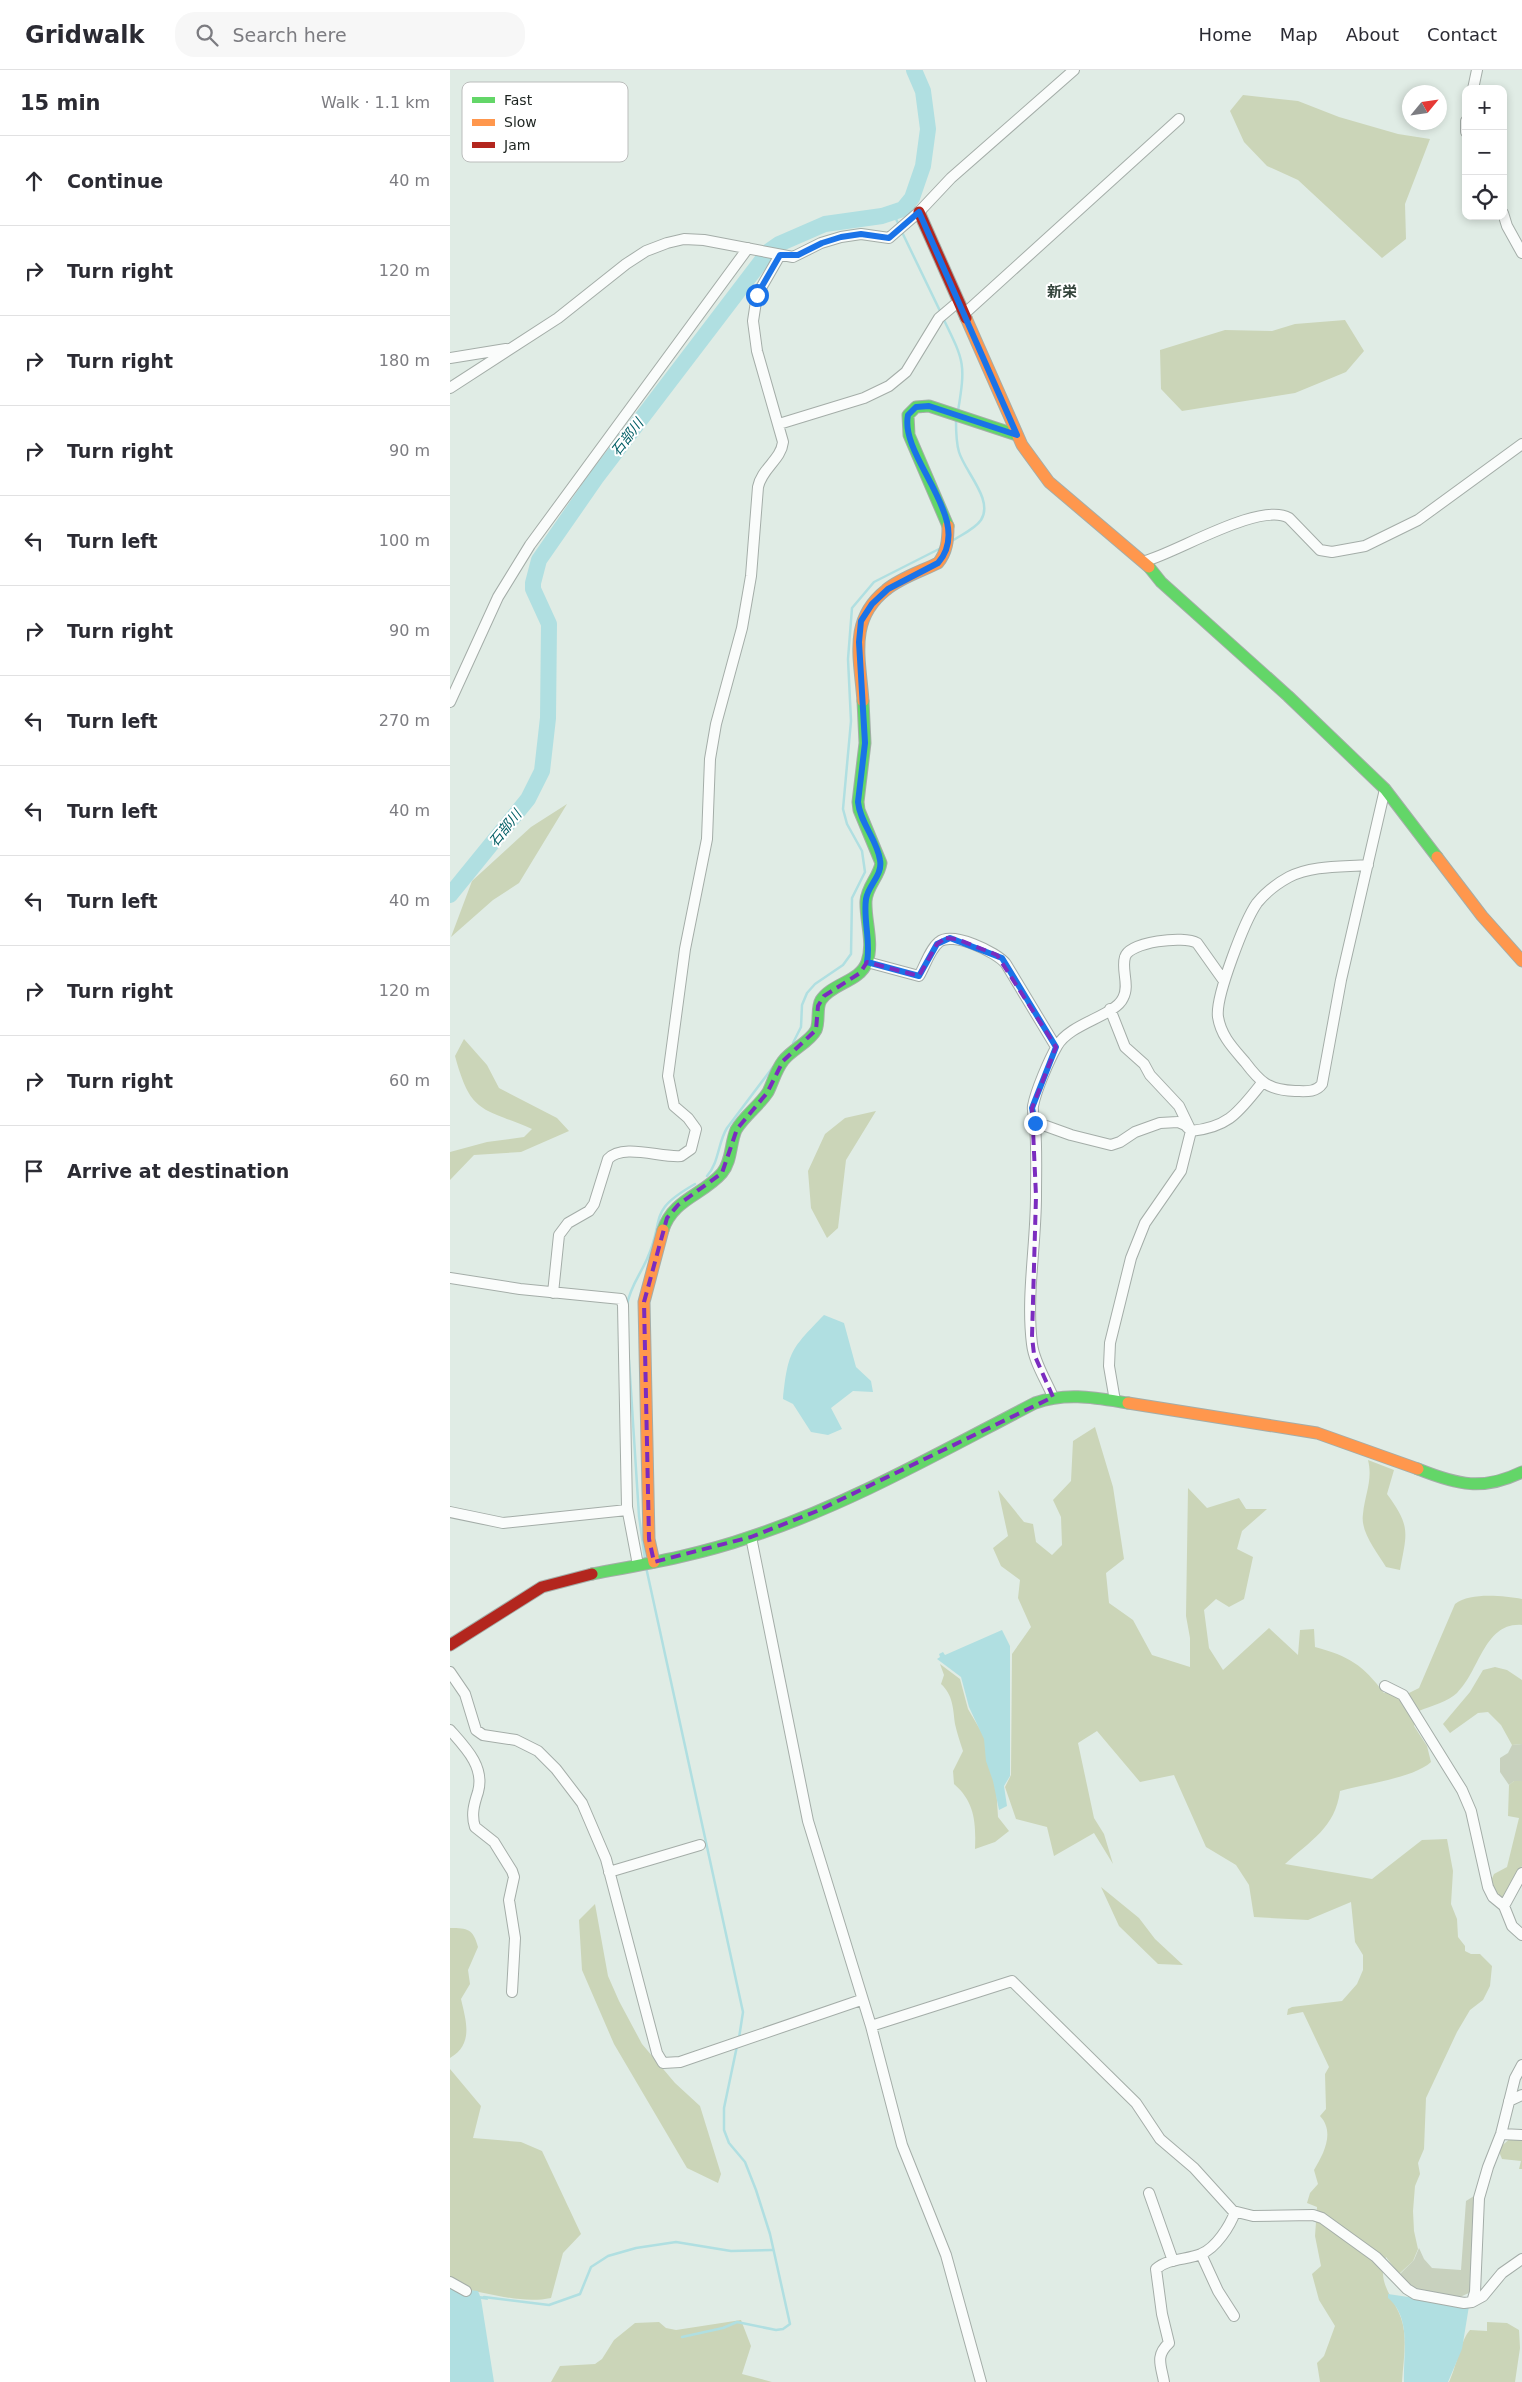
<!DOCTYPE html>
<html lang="en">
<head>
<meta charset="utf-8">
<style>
  :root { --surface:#fff; --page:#f7f7f7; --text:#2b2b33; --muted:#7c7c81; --line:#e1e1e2 }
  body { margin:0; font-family:"DejaVu Sans","Noto Sans JP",sans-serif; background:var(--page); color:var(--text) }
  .controls { position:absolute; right:15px; top:15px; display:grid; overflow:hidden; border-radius:10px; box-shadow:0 2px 8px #0003 }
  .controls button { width:45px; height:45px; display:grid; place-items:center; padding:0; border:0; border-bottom:1px solid var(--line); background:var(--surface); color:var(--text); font:25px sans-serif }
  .compass { position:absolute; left:952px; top:15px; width:45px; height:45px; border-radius:50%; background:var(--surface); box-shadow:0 2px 8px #0003; rotate:61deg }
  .stop { position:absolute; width:15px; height:15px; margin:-11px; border:4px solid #1a73e8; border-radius:50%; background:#fff }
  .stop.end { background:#1a73e8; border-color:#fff; box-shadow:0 1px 5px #0008 }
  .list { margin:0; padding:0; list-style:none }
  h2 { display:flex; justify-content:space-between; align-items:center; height:65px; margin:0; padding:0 20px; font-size:21px }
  h2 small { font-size:16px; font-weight:400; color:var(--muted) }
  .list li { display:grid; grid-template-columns:32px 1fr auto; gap:15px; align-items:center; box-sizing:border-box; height:90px; padding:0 20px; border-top:1px solid var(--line) }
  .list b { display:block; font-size:19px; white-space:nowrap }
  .list em { font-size:16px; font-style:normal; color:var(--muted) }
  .icon { flex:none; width:28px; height:28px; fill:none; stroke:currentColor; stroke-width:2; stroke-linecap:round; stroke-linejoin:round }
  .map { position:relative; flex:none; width:1072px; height:2312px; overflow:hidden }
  header { display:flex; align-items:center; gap:30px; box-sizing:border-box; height:70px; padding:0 25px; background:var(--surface); border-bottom:1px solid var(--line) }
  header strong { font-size:24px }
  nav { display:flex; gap:28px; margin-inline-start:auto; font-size:18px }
  .search { width:350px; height:45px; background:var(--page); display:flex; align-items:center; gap:12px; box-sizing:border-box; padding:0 18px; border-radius:20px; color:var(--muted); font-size:19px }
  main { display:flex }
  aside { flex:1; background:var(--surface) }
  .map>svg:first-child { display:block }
  .green { fill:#c8d1be }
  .forest { fill:#cbd5b8 }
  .water { fill:#b0dfe1 }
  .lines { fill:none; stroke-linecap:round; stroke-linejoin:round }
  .stream { stroke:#b0dfe1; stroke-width:2.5 }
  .river { stroke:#b0dfe1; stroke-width:16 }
  .street-casing { stroke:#a4ada8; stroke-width:12 }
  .fast-casing { stroke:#a4ada8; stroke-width:13 }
  .slow-casing { stroke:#a4ada8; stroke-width:13 }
  .jam-casing { stroke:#a4ada8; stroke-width:13 }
  .street { stroke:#fafcfb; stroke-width:10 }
  .fast { stroke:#63d668; stroke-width:11 }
  .slow { stroke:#ff974d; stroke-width:11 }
  .jam { stroke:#b3261e; stroke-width:11 }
  .route { stroke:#1a73e8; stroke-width:6 }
  .marked { fill:none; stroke:#7b2cbf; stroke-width:4; stroke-dasharray:10 6; stroke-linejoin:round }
  .labels { text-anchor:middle; stroke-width:4; stroke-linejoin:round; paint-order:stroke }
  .water-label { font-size:14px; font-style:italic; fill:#025e65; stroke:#fff }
  .quarter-label { font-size:15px; font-weight:bold; fill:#34443b; stroke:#fff }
  .key { fill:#fff; stroke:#bbbdbc; stroke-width:1 }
  .key-label { font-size:14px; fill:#1c231f }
</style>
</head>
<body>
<header>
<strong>Gridwalk</strong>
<div class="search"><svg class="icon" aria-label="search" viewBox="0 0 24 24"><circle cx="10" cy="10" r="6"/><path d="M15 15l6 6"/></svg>Search here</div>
<nav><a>Home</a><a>Map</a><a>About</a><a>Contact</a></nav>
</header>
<main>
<aside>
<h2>15 min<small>Walk · 1.1 km</small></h2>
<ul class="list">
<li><svg class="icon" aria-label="ahead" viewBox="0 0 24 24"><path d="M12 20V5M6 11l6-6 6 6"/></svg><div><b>Continue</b></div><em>40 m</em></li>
<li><svg class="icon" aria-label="right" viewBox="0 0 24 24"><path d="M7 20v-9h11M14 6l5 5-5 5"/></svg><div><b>Turn right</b></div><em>120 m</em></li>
<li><svg class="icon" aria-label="right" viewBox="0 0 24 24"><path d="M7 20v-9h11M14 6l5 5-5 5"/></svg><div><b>Turn right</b></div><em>180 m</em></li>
<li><svg class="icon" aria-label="right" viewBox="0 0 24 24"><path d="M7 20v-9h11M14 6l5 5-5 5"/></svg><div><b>Turn right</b></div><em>90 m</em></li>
<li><svg class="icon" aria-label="left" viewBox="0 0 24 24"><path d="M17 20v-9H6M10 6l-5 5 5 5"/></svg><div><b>Turn left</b></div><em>100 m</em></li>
<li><svg class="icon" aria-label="right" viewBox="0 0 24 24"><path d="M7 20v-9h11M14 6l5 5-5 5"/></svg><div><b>Turn right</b></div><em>90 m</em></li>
<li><svg class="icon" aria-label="left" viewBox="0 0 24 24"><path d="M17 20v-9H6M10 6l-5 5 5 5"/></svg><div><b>Turn left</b></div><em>270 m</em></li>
<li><svg class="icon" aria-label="left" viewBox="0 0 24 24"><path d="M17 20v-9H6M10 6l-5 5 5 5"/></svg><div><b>Turn left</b></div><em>40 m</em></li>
<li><svg class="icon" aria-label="left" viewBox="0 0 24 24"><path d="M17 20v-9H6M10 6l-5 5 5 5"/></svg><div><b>Turn left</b></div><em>40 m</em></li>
<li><svg class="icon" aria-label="right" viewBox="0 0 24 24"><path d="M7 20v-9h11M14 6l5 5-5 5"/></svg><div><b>Turn right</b></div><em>120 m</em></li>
<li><svg class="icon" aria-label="right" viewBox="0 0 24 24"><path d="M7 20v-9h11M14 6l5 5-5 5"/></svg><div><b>Turn right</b></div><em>60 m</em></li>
<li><svg class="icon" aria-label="arrive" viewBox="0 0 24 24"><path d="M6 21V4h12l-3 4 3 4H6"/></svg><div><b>Arrive at destination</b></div></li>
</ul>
</aside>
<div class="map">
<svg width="1072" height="2312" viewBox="0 0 1072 2312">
  <rect width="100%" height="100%" fill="#e0ece5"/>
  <!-- green -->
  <path class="green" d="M1072 1674V1711H1064L1059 1715 1050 1702V1688L1058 1683 1062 1675Z
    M1024 2126 1021 2222 1010 2227 968 2221 948 2206 964 2190 969 2178 974 2189 982 2198 1011 2200 1016 2131Z"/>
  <!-- forest -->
  <path class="forest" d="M793 25 848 31 889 47 948 64 980 69 955 134 956 169 932 188 848 110 817 96 794 72 780 41Z
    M895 250 914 281 896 302 845 323 732 341 711 319 710 280 775 260 822 261 845 254Z
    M117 734 69 813 43 830 1 867 22 811 81 757Z
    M14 969 37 995 49 1018 107 1048 119 1061 71 1082 24 1085 0 1110V1082L37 1072 74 1067 82 1059C32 1037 21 1045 5 986Z
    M426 1041 396 1090 388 1158 377 1168 361 1138 358 1101 375 1064 395 1048Z
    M645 1357 663 1417 674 1489 656 1503 659 1533 683 1550 702 1585 740 1597V1568L736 1546 738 1418 757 1438 789 1428 796 1439H817L792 1461 787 1479 803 1487 794 1529 779 1537 766 1529 754 1540 759 1578 773 1600 819 1558 848 1585 850 1560 864 1559 865 1577C899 1586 913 1595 934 1623H959L969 1618 1005 1534C1021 1522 1053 1526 1072 1529V1555C1034 1552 1030 1601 1007 1623 999 1631 981 1636 969 1641L964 1656 977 1676 981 1692C964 1708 914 1714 890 1721 885 1758 861 1770 835 1794L922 1809 972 1770 997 1769 1003 1801 1001 1834 1007 1849 1008 1867 1015 1876V1881L1021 1884H1030L1042 1896 1040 1916 1033 1930 1020 1940 1007 1962 976 2028 974 2079 968 2093 970 2104 965 2116 963 2141 964 2161 968 2179 963 2191 949 2204 936 2187C924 2218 951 2231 954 2261 956 2278 953 2295 952 2312H870L867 2293 874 2286 885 2256 869 2230 862 2204 871 2196 865 2166 867 2137 857 2133 860 2123 868 2114 864 2100C874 2083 885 2062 870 2046L876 2039 875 2004 879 1997 853 1942 837 1945 838 1939 842 1937 892 1931 907 1914 913 1900V1885L905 1872 901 1832 858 1850 804 1847 799 1815 786 1795 756 1777 724 1705 690 1712 647 1661 628 1673 644 1748 654 1764 663 1794 644 1763 604 1786 597 1757 566 1749 555 1717 561 1705 562 1584 581 1557 568 1528 570 1510 551 1496 543 1478 558 1466 548 1420 574 1452 583 1454 586 1472 602 1485 612 1475 611 1447 603 1430 621 1411 623 1371Z
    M918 1390 944 1400 937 1424C961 1457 957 1462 950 1500L936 1497C927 1482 910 1462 913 1444 915 1424 923 1410 918 1390Z
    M490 1594 510 1609 518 1639 535 1668 546 1715 548 1747 559 1761 545 1772 525 1779C526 1753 525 1732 504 1714L503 1701 513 1681C510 1672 507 1663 505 1654 503 1638 503 1625 491 1614L494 1605Z
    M1045 1597 1057 1600 1072 1610V1674L1062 1675 1051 1655 1038 1642 1028 1643 1000 1663 993 1654 1020 1622 1033 1600Z
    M1064 1711H1072V1796L1051 1831 1040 1813 1044 1804 1057 1797 1069 1748 1058 1746 1059 1715Z
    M651 1817 689 1848 705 1869 733 1895 708 1894 669 1856Z
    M145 1834 158 1906 169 1931 192 1974 225 2013 250 2036 271 2104 268 2113 237 2098 164 1974 132 1900 129 1850Z
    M0 1858C18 1858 23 1859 28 1877L18 1900 20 1914 11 1929C16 1951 24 1974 0 1988V1999L31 2036 23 2068 71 2072 92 2081 131 2164 113 2183 101 2228C68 2235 34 2220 0 2218Z
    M1072 2066V2099H1069L1071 2091 1052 2089 1048 2079 1062 2067Z
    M291 2250 301 2276 292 2304 322 2312H101L110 2296 145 2294 152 2289 164 2270 185 2253 209 2252 216 2258 226 2260Z
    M1037 2252 1057 2253 1069 2260 1070 2278 1065 2312H999C1006 2298 1011 2269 1020 2260L1037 2261Z"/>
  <!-- water -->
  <path class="water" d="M374 1245 394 1253 406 1297 421 1311 423 1322 403 1321 381 1338 392 1359 378 1365 361 1362 343 1334 333 1329C338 1281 341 1279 374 1245Z
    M552 1560 560 1576V1706L554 1716 557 1736 549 1740 543 1711 536 1691 534 1669 519 1637 511 1607 487 1589 490 1587 489 1584 493 1582 495 1585Z
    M0 2218 28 2221 30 2226 37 2227 38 2230 31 2229 44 2312H0Z
    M938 2224 1019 2236 1012 2279 998 2312H954C953 2284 962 2248 938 2228Z"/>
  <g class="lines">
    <!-- stream -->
    <path class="stream" d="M442 141 449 155
      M451 160 491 243
      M493 248C514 291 516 293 508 341
      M502 471C511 465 525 459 531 450 544 430 515 402 509 382 506 372 506 361 506 351
      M343 973 351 957 352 935 357 923 365 914 393 895 401 884 402 828 415 802 412 781 397 754 393 739 401 651 398 589 402 538 424 512 491 478
      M257 1106C269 1093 268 1072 277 1058L323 997
      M177 1235C180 1217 190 1205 197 1189 216 1147 196 1142 245 1114
      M179 1290 189 1446 195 1489
      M196 1497 293 1942 289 1968
      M34 2227 99 2235 130 2224 141 2197 158 2186 186 2178 226 2172 281 2181 322 2180
      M232 2267 273 2258 287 2252 326 2260 333 2259 340 2254 320 2164 306 2120 295 2092 279 2073 274 2060V2038L287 1976"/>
    <!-- river -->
    <path class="river" d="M0 825 78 729 92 701 98 648 99 554 83 519V513L89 490 146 408 319 181 329 174 375 154 432 146 453 139 462 128 473 96 478 59 473 21 464 0"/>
    <!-- street casing -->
    <g class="street-casing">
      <path id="street" d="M1023 19 1027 0
        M1016 51V62
        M1053 143 1057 156 1072 183
        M514 244 729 49
        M0 288 56 279
        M0 318 108 248 176 194 196 181 217 173 234 169 254 170 343 187 371 173 391 167 411 164 439 168 469 142 501 108 624 0
        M329 354 414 328 439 316 456 302 489 248 508 232
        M695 491C726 483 810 431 839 448L870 480 882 482 915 476 968 450 1072 374
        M0 632 48 527 80 475 298 178
        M918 795C893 797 862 795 839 807 828 813 815 823 807 833 795 850 765 927 768 947 771 966 783 978 795 992 810 1012 818 1020 845 1021 854 1021 866 1023 872 1014L891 910 935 719
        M417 892 469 906C475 896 480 879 489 872 502 861 547 882 556 894L606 977
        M660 939 675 977 694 994 700 1005 729 1036 741 1061 731 1101 695 1153 681 1188 660 1273 659 1296 665 1331
        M585 1056H596L621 1065 661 1075 670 1072 685 1062 710 1053 728 1052 735 1055 741 1061C780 1057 789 1041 812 1013
        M0 1208 70 1219 171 1229 173 1235 177 1437 188 1495
        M103 1223 109 1165 118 1153 139 1141 144 1134 158 1089C173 1073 211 1088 231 1086L241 1079 246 1059 238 1048 224 1036 218 1006 235 879 257 769 260 689 266 654 292 558 301 506 308 417C312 398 331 390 333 372L307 281 303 251 307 225 330 185
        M603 1327C596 1310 584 1292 582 1274 576 1226 586 1175 586 1126 586 1103 587 1078 585 1055 585 1048 582 1043 583 1036 586 1020 599 990 607 976 620 953 665 946 673 928 680 915 671 900 675 887 679 872 734 865 747 873L774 911
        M0 1442 53 1453 177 1440
        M301 1467 358 1751 421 1956 452 2075 496 2185 531 2312
        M0 1602 15 1624 26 1660 33 1665 66 1670 88 1681 106 1699 132 1733 156 1789 207 1983 213 1993 230 1992 411 1930
        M935 1616 953 1625 1012 1720 1021 1741 1038 1817 1043 1827 1054 1836
        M0 1660C16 1678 35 1697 28 1722 24 1734 21 1745 25 1757L44 1772 62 1801 64 1807 59 1830 65 1868 62 1922
        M159 1802 250 1775
        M1072 1803 1054 1836 1062 1856 1072 1865
        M421 1956 562 1911 686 2033 710 2069 744 2098 783 2141 803 2146 863 2145 872 2148 926 2187 957 2219 965 2224 1014 2233 1022 2232 1033 2226 1052 2203 1072 2189
        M1059 2031 1072 2025
        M1051 2064 1072 2065
        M699 2123 723 2191
        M751 2184 768 2221 784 2246
        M0 2212 16 2221
        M1022 2232 1025 2222 1029 2128 1038 2097 1051 2064 1065 2008 1072 1995
        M714 2312C711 2295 705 2286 719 2273L712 2244 706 2199C718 2188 737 2190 751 2184 766 2178 780 2156 785 2142"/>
    </g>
    <!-- fast casing -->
    <g class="fast-casing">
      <path id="fast" d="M498 456 459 365 458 345 466 337 479 336 567 365
        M699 497 711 512 838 626 935 719 987 787
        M213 1160C223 1129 253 1125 272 1103 282 1091 280 1074 286 1060 294 1046 309 1036 318 1022 323 1012 326 1000 333 991 341 980 360 972 366 960 370 951 366 938 371 930 382 913 410 912 417 892 424 873 415 850 416 831 417 816 429 807 431 793L409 740 408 732 415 673 413 631
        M968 1399C1008 1415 1033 1421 1072 1402
        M142 1504C195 1494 249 1485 300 1467 400 1434 492 1381 585 1333 617 1322 646 1328 678 1333"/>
    </g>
    <!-- slow casing -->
    <g class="slow-casing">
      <path id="slow" d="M516 248 572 375 599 412 699 497
        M413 631C410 588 398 550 436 520 450 508 472 501 488 493 497 482 498 470 498 456
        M987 787 1032 846 1072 891
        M678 1333 867 1363 968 1399
        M204 1492 199 1469 194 1232 213 1160"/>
    </g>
    <!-- jam casing -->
    <g class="jam-casing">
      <path id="jam" d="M469 142 516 248
        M0 1575 92 1517 142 1504"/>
    </g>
    <!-- street -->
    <use href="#street" class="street"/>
    <!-- fast -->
    <use href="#fast" class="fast"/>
    <!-- slow -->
    <use href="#slow" class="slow"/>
    <!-- jam -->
    <use href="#jam" class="jam"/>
  </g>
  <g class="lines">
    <!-- route -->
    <path class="route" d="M307 225 330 185H348L372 173 391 167 411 164 439 168 469 142 567 365 479 336 466 337 458 345C449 388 526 450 488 493L438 519 422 534 411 551 409 572 415 673 408 732C410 753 427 769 430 790 433 805 418 815 416 829 413 850 421 871 417 892L469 906 487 874 500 868 552 888 606 977 582 1038 585 1053"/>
  </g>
  <!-- marked area -->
  <path class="marked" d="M496 868 507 869 547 885 606 977 582 1038 586 1126 582 1267 584 1284 603 1327 367 1441 301 1467 204 1492 199 1469 194 1232 217 1148 228 1135 272 1103 287 1059 317 1023 333 991 366 960 368 936 374 926 410 903 417 892 469 906 487 874Z"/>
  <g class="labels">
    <!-- water labels -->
    <g class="water-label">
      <text transform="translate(177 367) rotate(-52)" y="5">石部川</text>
      <text transform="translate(55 758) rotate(-51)" y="5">石部川</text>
    </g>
    <!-- quarter labels -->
    <g class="quarter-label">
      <text x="612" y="227">新栄</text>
    </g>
  </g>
  <!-- legend -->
  <rect x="12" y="12" width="166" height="80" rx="8" class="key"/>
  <rect x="22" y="27" width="23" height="6" fill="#63d668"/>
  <rect x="22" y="49" width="23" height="7" fill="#ff974d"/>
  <rect x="22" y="72" width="23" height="6" fill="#b3261e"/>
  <g class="key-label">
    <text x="54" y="35">Fast</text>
    <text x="54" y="57">Slow</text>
    <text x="54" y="80">Jam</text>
  </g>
</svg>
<div class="controls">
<button>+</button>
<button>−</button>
<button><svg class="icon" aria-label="locate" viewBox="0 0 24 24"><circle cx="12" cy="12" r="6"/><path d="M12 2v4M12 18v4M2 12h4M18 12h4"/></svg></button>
</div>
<svg class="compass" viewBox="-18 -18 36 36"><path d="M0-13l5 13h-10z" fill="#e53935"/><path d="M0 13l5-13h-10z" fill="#7c7c81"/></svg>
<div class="stop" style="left:307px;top:225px"></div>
<div class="stop end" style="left:585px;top:1053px"></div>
</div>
</main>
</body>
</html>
